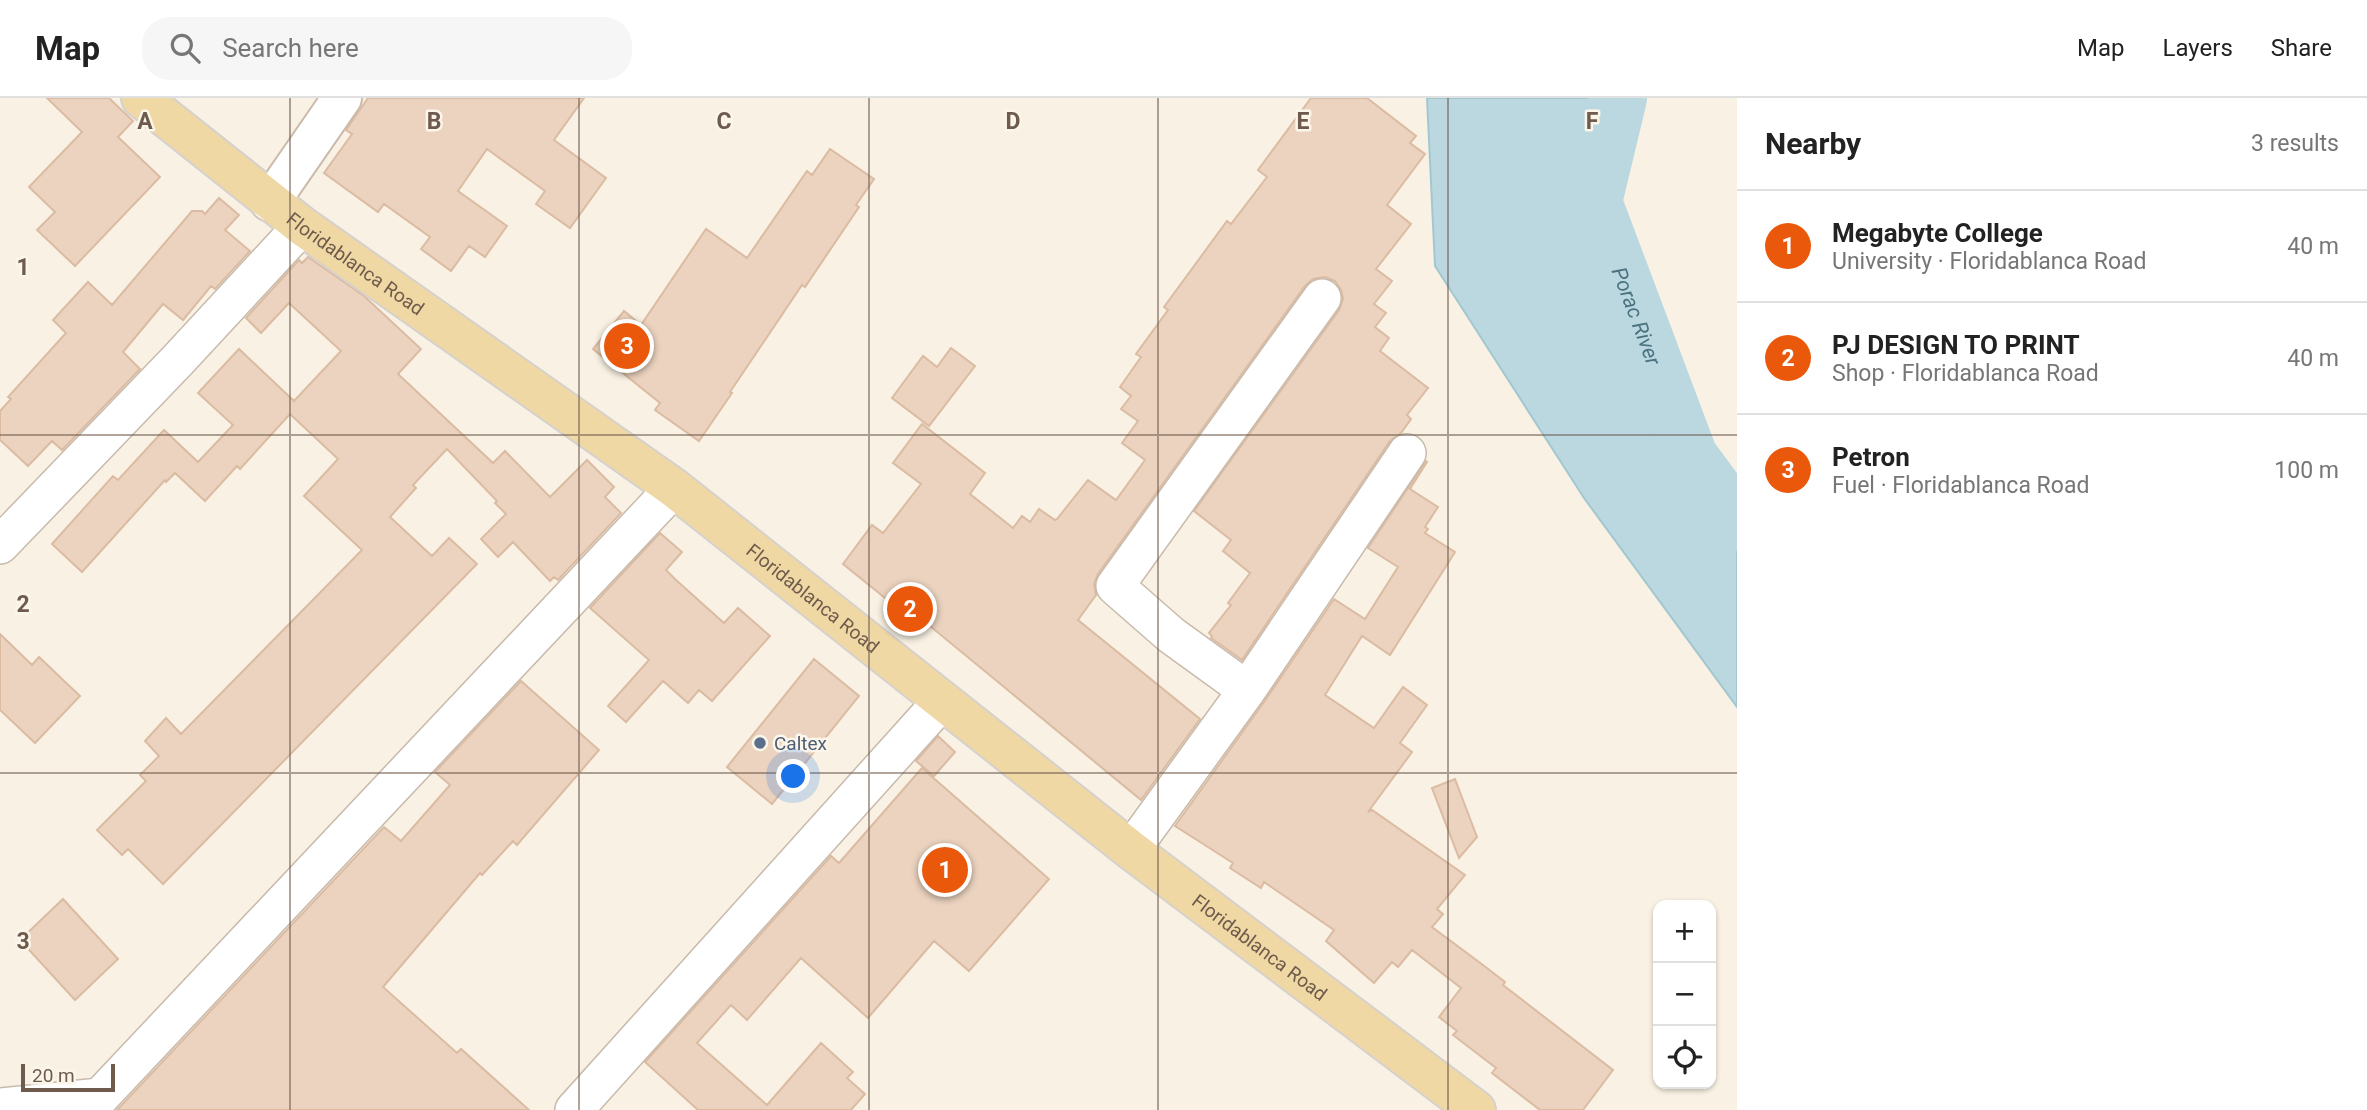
<!DOCTYPE html>
<html lang="en">
<head>
<meta charset="utf-8">
<style>
  :root { --surface:#fff; --page:#f6f6f6; --text:#222; --muted:#767676; --line:#e0e0e0; --accent:#ea580c }
  body { margin:0; font-family:Roboto,sans-serif; background:var(--page); color:var(--text) }
  .controls { position:absolute; right:21px; bottom:21px; display:grid; overflow:hidden; border-radius:14px; box-shadow:0 2px 5px #0004 }
  .controls button { width:63px; height:63px; display:grid; place-items:center; padding:0; border:0; border-bottom:2px solid var(--line); background:var(--surface); color:var(--text); font:35px sans-serif }
  .scale { position:absolute; left:21px; bottom:18px; width:94px; box-sizing:border-box; padding-left:7px; border:4px solid #6e5b4d; border-top:0; font-size:19px; line-height:24px; white-space:nowrap; color:#6e5b4d; -webkit-text-stroke:5px #fcf6ea; paint-order:stroke }
  .you { position:absolute; left:794px; top:679px; width:24px; height:24px; margin:-18px; border:5px solid #fff; border-radius:50%; background:#1a73e8; box-shadow:0 0 0 10px #1a73e833 }
  .badge { display:grid; place-items:center; width:46px; height:46px; border-radius:50%; background:var(--accent); color:#fff; font-size:23px; font-weight:700 }
  .pin { position:absolute; translate:-50% -50%; border:4px solid #fff; box-shadow:0 2px 7px #0006 }
  .list { margin:0; padding:0; list-style:none }
  h2 { display:flex; justify-content:space-between; align-items:center; height:91px; margin:0; padding:0 28px; font-size:30px }
  h2 small { font-size:23px; font-weight:400; color:var(--muted) }
  .list li { display:grid; grid-template-columns:46px 1fr auto; gap:21px; align-items:center; box-sizing:border-box; height:112px; padding:0 28px; border-top:2px solid var(--line) }
  .list b { display:block; font-size:26px; white-space:nowrap }
  .list p { margin:0; font-size:23px; white-space:nowrap; color:var(--muted) }
  .list em { font-size:23px; font-style:normal; color:var(--muted) }
  .icon { flex:none; width:38px; height:38px; fill:none; stroke:currentColor; stroke-width:2; stroke-linecap:round; stroke-linejoin:round }
  .map { position:relative; flex:none; width:1737px; height:1012px; overflow:hidden }
  header { display:flex; align-items:center; gap:42px; box-sizing:border-box; height:98px; padding:0 35px; background:var(--surface); border-bottom:2px solid var(--line) }
  header strong { font-size:33px }
  nav { display:flex; gap:38px; margin-inline-start:auto; font-size:24px }
  .search { width:490px; height:63px; background:var(--page); display:flex; align-items:center; gap:18px; box-sizing:border-box; padding:0 24px; border-radius:28px; color:var(--muted); font-size:26px }
  main { display:flex }
  aside { flex:1; background:var(--surface) }
  .map>svg:first-child { display:block }
  .water { fill:#bbd8e0; stroke:#a3c7d0; stroke-width:2 }
  .lines { fill:none; stroke-linecap:round; stroke-linejoin:round }
  .river { stroke:#bbd8e0; stroke-width:58 }
  .building { fill:#ebd3bf; stroke:#dbbba2; stroke-width:2 }
  .street-casing { stroke:#c8baac; stroke-width:40 }
  .secondary-casing { stroke:#cbbbab; stroke-width:42 }
  .primary-casing { stroke:#d6d1cd; stroke-width:42 }
  .street { stroke:#fff; stroke-width:37 }
  .secondary { stroke:#fff; stroke-width:38 }
  .primary { stroke:#f0d8a4; stroke-width:38 }
  .grid { fill:none; stroke:#6e5b4d; stroke-width:2; stroke-opacity:0.55 }
  .service-dot { fill:#5c6f8a; stroke:#fcf6ea; stroke-width:2.5 }
  .labels { text-anchor:middle; stroke-width:5; stroke-linejoin:round; paint-order:stroke }
  .street-label { font-size:19px; fill:#6e5b4d; stroke:#fcf6ea }
  .service-label { font-size:19px; fill:#4e5e75; stroke:#fcf6ea; text-anchor:start }
  .water-label { font-size:21px; font-style:italic; fill:#4a737f; stroke:#fcf6ea }
  .grid-label { font-size:23px; text-anchor:middle; font-weight:bold; fill:#6e5b4d; stroke:#fcf6ea; stroke-width:5; stroke-linejoin:round; paint-order:stroke }
</style>
</head>
<body>
<header>
<strong>Map</strong>
<div class="search"><svg class="icon" aria-label="search" viewBox="0 0 24 24"><circle cx="10" cy="10" r="6"/><path d="M15 15l6 6"/></svg>Search here</div>
<nav><a>Map</a><a>Layers</a><a>Share</a></nav>
</header>
<main>
<div class="map">
<svg width="1737" height="1012" viewBox="0 0 1737 1012">
  <rect width="100%" height="100%" fill="#f9f2e4"/>
  <!-- water -->
  <path class="water" d="M1427 0H1616L1601 56 1617 196 1692 334 1737 401V609L1584 400 1435 168Z"/>
  <g class="lines">
    <!-- river -->
    <path class="river" id="s1" d="M1618 0 1593 104 1689 359 1737 424"/>
  </g>
  <!-- building -->
  <path class="building" d="M47 0H109L133 23 118 39 160 79 75 168 37 132 55 114 29 89 82 34Z
    M368 0H584L554 42 606 80 570 130 536 106 545 93 487 51 458 93 507 128 485 159 469 148 451 173 421 151 430 139 384 106 378 114 324 75 352 36 346 32Z
    M1311 0H1367L1416 38 1410 45 1425 56 1387 107 1411 126 1376 171 1392 183 1374 206 1386 215 1375 229 1389 240 1380 253 1428 290 1407 317 1411 321 1401 335 1390 343 1242 562 1211 540 1212 538 1209 535 1231 507 1228 505 1250 475 1223 453 1231 442 1194 413 1339 212 1343 201 1341 192 1335 183 1325 179 1313 181 1305 188 1098 476 1094 486 1096 497 1078 522 1200 621 1141 702 930 528 927 531 912 519 911 521 843 466 872 427 883 435 921 386 893 365 922 326 985 375 970 396 1013 430 1022 418 1030 424 1039 411 1055 422 1057 421 1088 382 1116 402 1145 362 1122 345 1138 323 1121 311 1131 298 1120 289 1141 259 1136 256 1168 212 1164 209 1227 123 1231 126 1267 79 1258 72Z
    M830 51 874 81 856 107 859 109 805 189 802 187 730 294 732 295 699 343 655 312 660 305 593 251 624 213 641 227 706 131 747 160 807 73 812 77Z
    M219 100 239 117 225 132 250 153 215 191 211 188 183 222 163 206 123 254 140 271 62 352 52 343 28 368 0 342V313L11 301 8 299 66 235 53 222 88 184 112 207 192 113H202L205 116Z
    M308 159 364 198 421 251 398 276 493 365 505 353 550 399 587 362 614 389 605 399 621 415 558 482 554 479 550 483 513 444 498 459 481 441 506 416 495 405 497 403 447 351 413 387 416 390 390 419 432 458 449 440 477 466 163 786 128 751 122 757 97 732 146 683 140 677 159 658 145 643 166 620 181 636 362 452 304 398 338 361 290 316 240 371 237 368 205 403 175 375 166 384 165 382 82 474 52 446 113 378 118 382 164 332 198 364 233 327 198 295 239 251 294 303 341 253 289 205 261 235 246 220 299 162 302 165Z
    M951 250 975 268 929 328 892 300 923 258 937 269Z
    M1426 363 1427 364 1410 391 1438 409 1425 429 1428 431 1425 435 1455 454 1390 557 1362 538 1325 597 1374 630 1403 589 1427 607 1400 645 1412 654 1368 714 1372 712 1465 777 1437 811 1443 816 1432 829 1479 864 1505 884 1503 887 1613 972 1583 1012H1540L1492 975 1496 970 1453 937 1457 933 1439 919 1461 890 1412 852 1398 869 1392 864 1374 885 1326 843 1334 832 1264 784 1261 790 1230 770 1233 765 1175 728 1264 604 1334 501 1365 521 1398 469 1368 450Z
    M660 435 682 454 666 472 676 482 724 525 738 510 770 538 712 603 699 592 688 605 663 583 626 624 608 608 649 562 590 510Z
    M0 536 32 567 39 559 80 598 35 645 0 612Z
    M814 561 859 598 772 706 727 669Z
    M521 583 599 652 517 747 513 743 482 777 480 775 383 889 457 955 461 951 529 1012H117L384 729 401 743 450 687 435 674Z
    M938 638 955 654 934 678 916 663Z
    M922 670 1049 781 969 873 934 843 868 920 801 860 747 922 731 907 697 945 767 1007 821 945 853 974 847 980 865 996 851 1012H698L645 964 831 758 839 765Z
    M1455 681 1477 739 1459 760 1432 690Z
    M63 801 118 861 75 902 20 842Z"/>
  <g class="lines">
    <!-- street casing -->
    <g class="street-casing">
      <path id="street" d="M0 447 178 262 302 128
        M1247 592 1171 537 1115 488 1322 200
        M1131 752 1247 592 1407 355
        M0 1009 100 999 674 390
        M574 1012 942 603"/>
    </g>
    <!-- secondary casing -->
    <g class="secondary-casing">
      <path id="secondary" d="M270 104 342 0"/>
    </g>
    <!-- primary casing -->
    <g class="primary-casing">
      <g id="primary">
        <path id="s2" d="M141 0 302 128 674 390 1131 752 1476 1012"/>
      </g>
    </g>
    <!-- street -->
    <use href="#street" class="street"/>
    <!-- secondary -->
    <use href="#secondary" class="secondary"/>
    <!-- primary -->
    <use href="#primary" class="primary"/>
  </g>
  <!-- grid -->
  <path class="grid" d="M290 0V1012M579 0V1012M869 0V1012M1158 0V1012M1448 0V1012M0 337H1737M0 675H1737"/>
  <!-- markers -->
  <circle class="service-dot" cx="760" cy="645" r="7"/>
  <g class="labels">
    <!-- street labels -->
    <g class="street-label">
      <text dy="7" stroke="none"><textPath href="#s2" startOffset="271">Floridablanca Road</textPath></text>
      <text dy="7" stroke="none"><textPath href="#s2" startOffset="838">Floridablanca Road</textPath></text>
      <text dy="7" stroke="none"><textPath href="#s2" startOffset="1405">Floridablanca Road</textPath></text>
    </g>
    <!-- service labels -->
    <g class="service-label">
      <text x="774" y="652">Caltex</text>
    </g>
    <!-- water labels -->
    <g class="water-label">
      <text dy="7" stroke="none"><textPath href="#s1" startOffset="229">Porac River</textPath></text>
    </g>
  </g>
  <g class="grid-label">
    <text x="145" y="31">A</text>
    <text x="434" y="31">B</text>
    <text x="724" y="31">C</text>
    <text x="1013" y="31">D</text>
    <text x="1303" y="31">E</text>
    <text x="1592" y="31">F</text>
    <text x="23" y="177">1</text>
    <text x="23" y="514">2</text>
    <text x="23" y="851">3</text>
  </g>
</svg>
<div class="controls">
<button>+</button>
<button>−</button>
<button><svg class="icon" aria-label="locate" viewBox="0 0 24 24"><circle cx="12" cy="12" r="6"/><path d="M12 2v4M12 18v4M2 12h4M18 12h4"/></svg></button>
</div>
<div class="scale">20 m</div>
<div class="you"></div>
<div class="pin badge" style="left:945px;top:772px">1</div>
<div class="pin badge" style="left:910px;top:511px">2</div>
<div class="pin badge" style="left:627px;top:248px">3</div>
</div>
<aside>
<h2>Nearby<small>3 results</small></h2>
<ul class="list">
<li><span class="badge">1</span><div><b>Megabyte College</b><p>University · Floridablanca Road</p></div><em>40 m</em></li>
<li><span class="badge">2</span><div><b>PJ DESIGN TO PRINT</b><p>Shop · Floridablanca Road</p></div><em>40 m</em></li>
<li><span class="badge">3</span><div><b>Petron</b><p>Fuel · Floridablanca Road</p></div><em>100 m</em></li>
</ul>
</aside>
</main>
</body>
</html>
